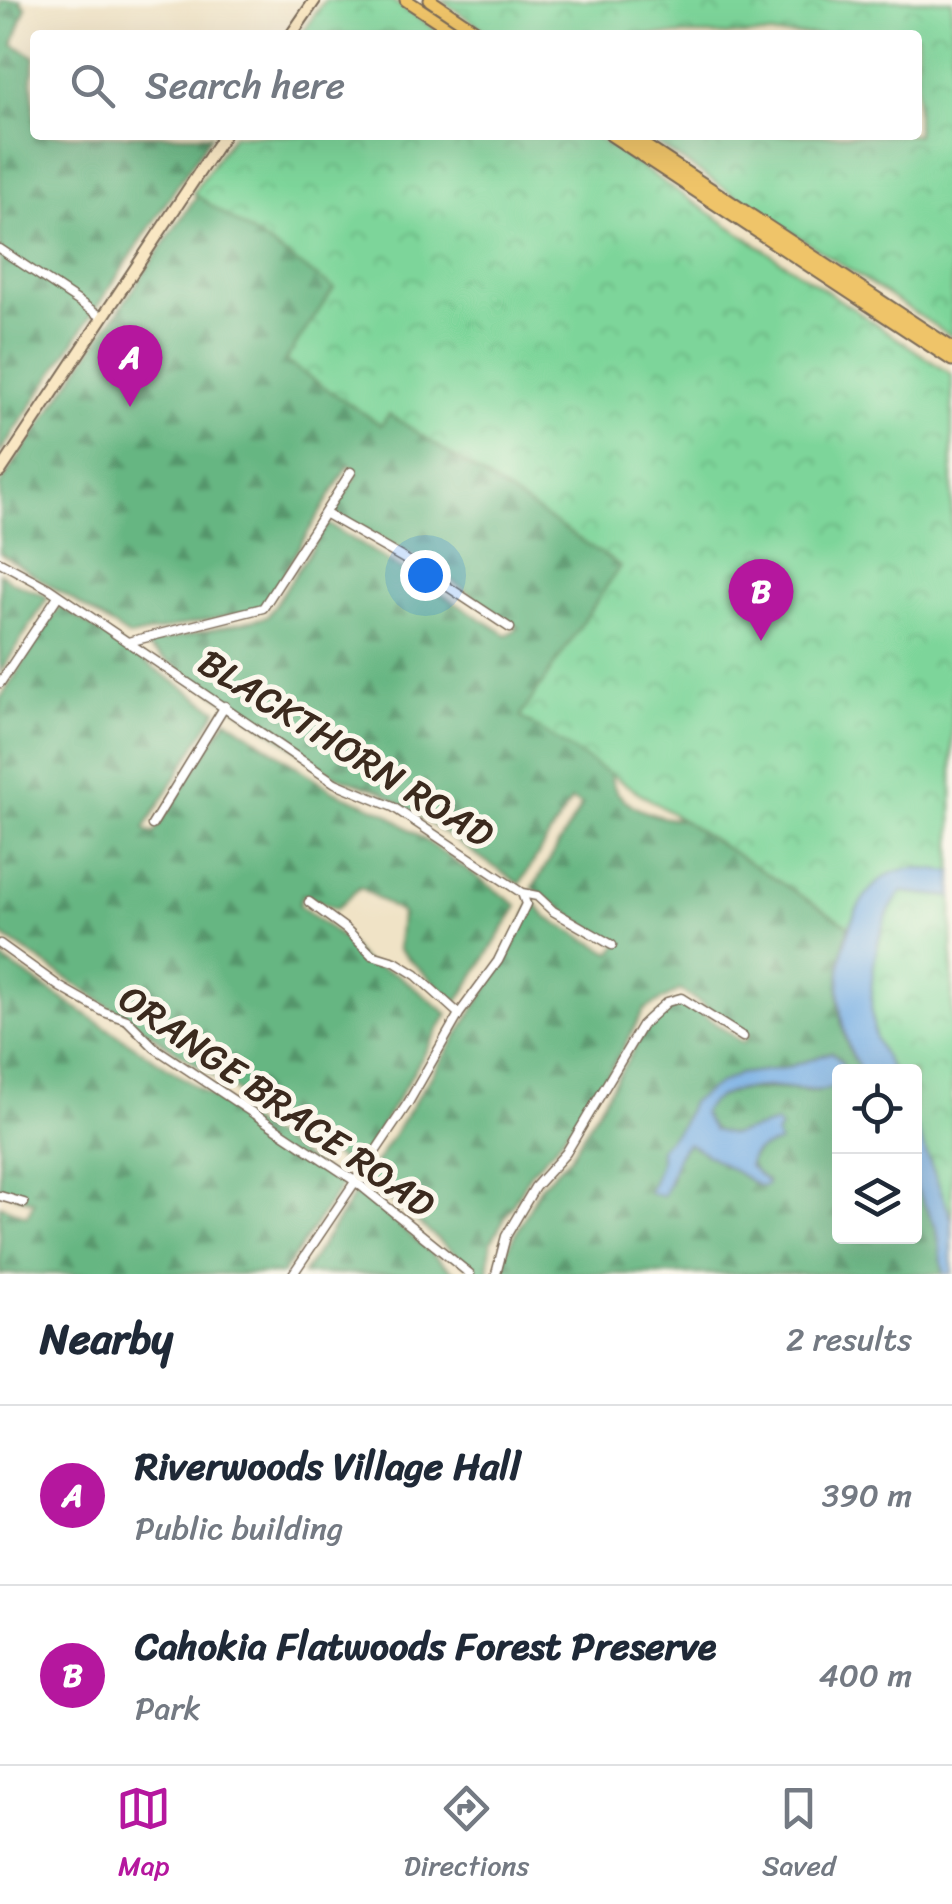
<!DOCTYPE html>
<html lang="en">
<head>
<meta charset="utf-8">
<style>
  :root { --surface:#fff; --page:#f6f6f7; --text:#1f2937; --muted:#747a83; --line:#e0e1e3; --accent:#b5179e }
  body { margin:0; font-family:Sriracha,sans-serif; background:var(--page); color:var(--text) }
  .controls { position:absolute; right:30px; bottom:30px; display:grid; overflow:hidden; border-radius:10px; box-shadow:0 10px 40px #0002 }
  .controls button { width:90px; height:90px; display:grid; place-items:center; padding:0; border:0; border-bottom:2px solid var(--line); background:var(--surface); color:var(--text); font:50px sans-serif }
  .you { position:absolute; left:425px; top:575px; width:35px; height:35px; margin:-25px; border:8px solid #fff; border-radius:50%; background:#1a73e8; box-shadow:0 0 0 15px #1a73e833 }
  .badge { display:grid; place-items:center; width:65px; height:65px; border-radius:50%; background:var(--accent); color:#fff; font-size:32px; font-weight:700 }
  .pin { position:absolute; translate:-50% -82px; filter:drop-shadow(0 2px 5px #0008) }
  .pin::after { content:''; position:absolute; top:52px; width:35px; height:30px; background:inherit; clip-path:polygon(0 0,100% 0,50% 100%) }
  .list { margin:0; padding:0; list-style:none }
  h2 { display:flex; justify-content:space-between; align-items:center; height:130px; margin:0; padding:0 40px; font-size:42px }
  h2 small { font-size:32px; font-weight:400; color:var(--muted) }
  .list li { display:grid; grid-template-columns:65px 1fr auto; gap:30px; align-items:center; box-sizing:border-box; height:180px; padding:0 40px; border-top:2px solid var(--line) }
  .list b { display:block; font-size:38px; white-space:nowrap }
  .list p { margin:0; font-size:32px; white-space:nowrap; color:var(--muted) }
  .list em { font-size:32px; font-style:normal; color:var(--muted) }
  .icon { flex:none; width:55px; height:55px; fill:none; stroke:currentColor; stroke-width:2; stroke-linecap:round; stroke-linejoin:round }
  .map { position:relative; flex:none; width:952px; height:1274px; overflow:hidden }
  .search { position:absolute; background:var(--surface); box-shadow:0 10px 40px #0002; left:30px; right:30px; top:30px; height:110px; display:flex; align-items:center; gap:25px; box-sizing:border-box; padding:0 35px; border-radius:10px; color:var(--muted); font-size:38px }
  .sheet { height:490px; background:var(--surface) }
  nav { display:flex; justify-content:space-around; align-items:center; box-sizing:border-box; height:140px; border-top:2px solid var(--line); background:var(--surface); font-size:28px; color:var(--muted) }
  nav a { display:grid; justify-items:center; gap:5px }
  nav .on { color:var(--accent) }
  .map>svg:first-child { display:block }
  .forest { fill:url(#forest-firs); stroke:#507050; stroke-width:2.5; fill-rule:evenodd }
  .park { fill:url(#park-crowns); stroke:#5c805c; stroke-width:2.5 }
  .water { fill:#75aee5; stroke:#586c82; stroke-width:2.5 }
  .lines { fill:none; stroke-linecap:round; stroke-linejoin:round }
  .street-casing { stroke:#7a6b59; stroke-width:11 }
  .secondary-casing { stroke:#7a6b59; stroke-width:14 }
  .primary-casing { stroke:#7a6b59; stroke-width:15 }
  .street { stroke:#fff; stroke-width:8 }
  .secondary { stroke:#f9e7c3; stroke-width:10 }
  .primary { stroke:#efc469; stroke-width:11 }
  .labels { text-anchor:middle; stroke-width:10; stroke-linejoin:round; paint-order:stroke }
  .street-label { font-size:38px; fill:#3b2a1e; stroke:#fbf7ec }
</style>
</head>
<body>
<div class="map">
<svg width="952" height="1274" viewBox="0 0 952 1274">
  <defs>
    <pattern id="forest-firs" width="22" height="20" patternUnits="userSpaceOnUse" patternTransform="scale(2.5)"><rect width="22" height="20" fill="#66b682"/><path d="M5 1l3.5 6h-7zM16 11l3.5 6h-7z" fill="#55946a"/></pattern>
    <pattern id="park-crowns" width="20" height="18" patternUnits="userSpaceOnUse" patternTransform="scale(2.5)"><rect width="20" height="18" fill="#7dd59a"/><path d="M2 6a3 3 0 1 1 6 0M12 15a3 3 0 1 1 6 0" fill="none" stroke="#6db784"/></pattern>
  </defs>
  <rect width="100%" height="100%" fill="#fbf7ec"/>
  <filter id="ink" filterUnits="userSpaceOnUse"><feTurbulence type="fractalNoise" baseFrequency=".01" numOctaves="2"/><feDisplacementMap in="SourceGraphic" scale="20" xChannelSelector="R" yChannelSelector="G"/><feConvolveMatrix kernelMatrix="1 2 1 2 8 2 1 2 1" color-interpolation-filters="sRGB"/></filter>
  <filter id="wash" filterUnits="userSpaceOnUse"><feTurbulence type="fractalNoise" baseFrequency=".0048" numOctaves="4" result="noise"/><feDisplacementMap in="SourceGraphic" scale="40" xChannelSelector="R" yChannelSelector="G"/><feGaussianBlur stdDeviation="2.25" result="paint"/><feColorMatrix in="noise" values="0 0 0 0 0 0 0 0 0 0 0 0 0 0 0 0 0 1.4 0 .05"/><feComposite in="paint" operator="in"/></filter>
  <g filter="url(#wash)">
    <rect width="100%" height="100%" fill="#f0e3c6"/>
    <!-- forest -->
    <path class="forest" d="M0 0H21V4L26 6 13 44 35 57 32 80 35 135H211L0 453Z
      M238 135 952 872 848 928C835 974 833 1031 861 1071H841L842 1063 832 1052 786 1068 739 1074 685 1114 681 1126 660 1148 670 1183 676 1157 688 1143 759 1186 767 1181 754 1172 749 1160 780 1128 777 1124C750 1131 715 1148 702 1113 718 1080 787 1089 818 1092L839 1077 840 1236H914L915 1185 937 1230 944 1274H502L503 1258 541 1186 570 1157 650 1022 678 1003 695 1009 743 1043 749 1035 680 990 644 1010 612 1068 555 1147 531 1172 491 1242 488 1274H480L365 1179 511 952 533 901 546 917 611 953 620 943 579 921 533 888 582 805 571 800 520 884 381 791 336 776 144 645 267 617 328 524 507 635 518 628 425 562 333 513 358 474 349 464 263 608 130 637 0 553V485ZM608 760 686 819C665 821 630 810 617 792 610 782 610 772 608 760Z
      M0 573 12 582 48 597 0 673Z
      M60 606 217 710 144 829 154 834 227 719 333 791 385 812 518 906 457 1003 398 949 401 913 360 887 336 909 303 894 299 905 346 941 364 962 397 974 448 1014 355 1170 0 934V699Z
      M0 958 343 1183 282 1274H0V1205L27 1216 34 1202 0 1189Z
      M357 1190 456 1274H303Z"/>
    <!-- park -->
    <path class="park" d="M325 0H391L444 35H301Z
      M441 0H952V337L643 135H917V35H492Z
      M233 135H593L952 375V1274L915 1169 914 1072 867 1071 852 928 520 717 620 566 389 414 381 425 285 361 334 288 193 193Z"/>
    <!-- water -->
    <path class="water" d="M915 868 952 872V897L902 892C874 924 866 995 875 1036 878 1048 887 1061 892 1071H861C826 1021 831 905 892 873 898 870 908 869 915 868Z
      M832 1052 842 1063C839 1099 816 1090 789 1088 763 1085 715 1087 702 1113L713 1130 731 1135 777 1123 780 1128 776 1135 779 1143C766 1147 749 1149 749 1166L767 1182 766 1186H759L688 1143C672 1156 673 1179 663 1196L649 1193 660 1163V1148L681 1126 691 1102 718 1084 739 1074 786 1068Z
      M915 1123 952 1220V1274H944L937 1230 915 1185Z"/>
  </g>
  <g filter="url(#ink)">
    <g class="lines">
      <!-- street casing -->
      <g class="street-casing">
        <path id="street" d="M0 249 102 317
          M326 514 415 565 510 628
          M0 562 48 588 335 783 393 807 522 893 537 896 553 911 612 945
          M128 642 263 608 351 472
          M0 683 58 596
          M152 825 225 706
          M309 902 346 929 372 955 395 962 416 975 459 1014
          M0 944 60 987 104 1012 127 1020 155 1048 355 1181 470 1274
          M0 1196 24 1203
          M293 1274 408 1103 459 1014 498 961 526 904 522 893
          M496 1274 506 1236 535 1187 566 1153 642 1025 667 1002 681 998 743 1037"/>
      </g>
      <!-- secondary casing -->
      <g class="secondary-casing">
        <path id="secondary" d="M291 35 315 0
          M0 472 224 135"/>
      </g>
      <!-- primary casing -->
      <g class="primary-casing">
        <path id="primary" d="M406 0 459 35
          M430 0 482 35
          M611 135 952 360
          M629 135 952 348"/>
      </g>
      <!-- street -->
      <use href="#street" class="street"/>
      <!-- secondary -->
      <use href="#secondary" class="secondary"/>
      <!-- primary -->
      <use href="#primary" class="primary"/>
    </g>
  </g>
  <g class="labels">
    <!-- street labels -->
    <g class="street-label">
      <text transform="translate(346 748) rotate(32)" y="13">BLACKTHORN ROAD</text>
      <text transform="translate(277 1101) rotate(35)" y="13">ORANGE BRACE ROAD</text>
    </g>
  </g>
</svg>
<div class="controls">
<button><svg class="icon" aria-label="locate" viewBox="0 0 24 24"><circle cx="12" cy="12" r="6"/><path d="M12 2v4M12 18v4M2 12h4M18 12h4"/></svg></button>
<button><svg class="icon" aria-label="layers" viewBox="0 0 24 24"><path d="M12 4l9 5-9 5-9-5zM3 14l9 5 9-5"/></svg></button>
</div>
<div class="you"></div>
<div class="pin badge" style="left:130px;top:407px">A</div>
<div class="pin badge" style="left:761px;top:641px">B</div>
<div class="search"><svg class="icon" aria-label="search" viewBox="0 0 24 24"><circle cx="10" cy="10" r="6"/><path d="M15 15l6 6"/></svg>Search here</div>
</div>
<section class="sheet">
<h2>Nearby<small>2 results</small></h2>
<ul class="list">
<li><span class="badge">A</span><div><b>Riverwoods Village Hall</b><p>Public building</p></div><em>390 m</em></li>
<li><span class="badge">B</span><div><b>Cahokia Flatwoods Forest Preserve</b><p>Park</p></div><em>400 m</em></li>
</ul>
</section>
<nav>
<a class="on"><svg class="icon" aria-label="map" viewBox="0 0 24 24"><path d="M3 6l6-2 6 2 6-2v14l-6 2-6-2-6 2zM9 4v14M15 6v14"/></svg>Map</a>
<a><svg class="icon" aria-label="directions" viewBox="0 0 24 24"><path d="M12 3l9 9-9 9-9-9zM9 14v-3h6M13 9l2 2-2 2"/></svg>Directions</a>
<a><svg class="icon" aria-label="saved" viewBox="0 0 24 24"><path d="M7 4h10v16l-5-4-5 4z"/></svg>Saved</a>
</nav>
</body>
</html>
